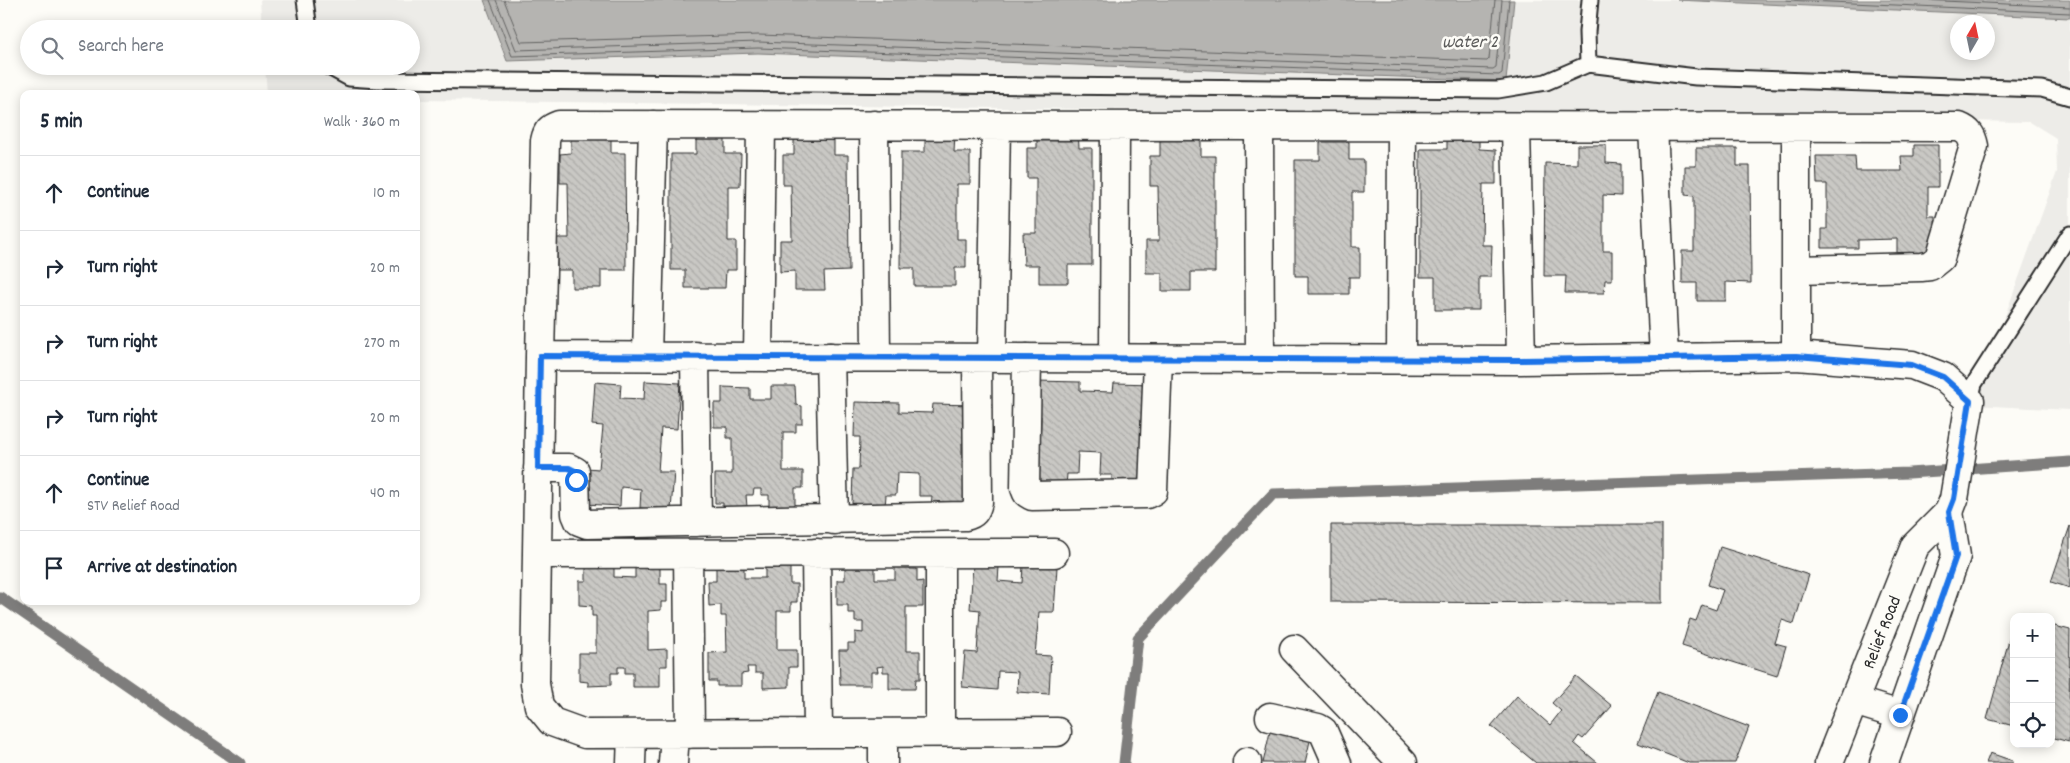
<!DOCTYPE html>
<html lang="en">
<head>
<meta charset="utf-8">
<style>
  :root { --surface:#fff; --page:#f6f6f7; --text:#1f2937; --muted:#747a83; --line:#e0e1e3 }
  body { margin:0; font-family:Dekko,sans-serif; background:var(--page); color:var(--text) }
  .controls { position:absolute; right:15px; bottom:15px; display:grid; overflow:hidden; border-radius:10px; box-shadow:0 2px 12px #0003 }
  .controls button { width:45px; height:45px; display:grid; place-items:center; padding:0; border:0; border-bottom:1px solid var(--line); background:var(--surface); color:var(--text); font:25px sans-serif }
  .compass { position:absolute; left:1950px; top:15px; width:45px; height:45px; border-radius:50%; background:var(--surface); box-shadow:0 2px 12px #0003; rotate:9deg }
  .stop { position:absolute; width:15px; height:15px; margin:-11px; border:4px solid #1a73e8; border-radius:50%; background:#fff }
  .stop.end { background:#1a73e8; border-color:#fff; box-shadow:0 1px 5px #0008 }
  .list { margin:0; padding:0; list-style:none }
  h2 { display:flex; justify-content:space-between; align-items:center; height:65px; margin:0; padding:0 20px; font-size:21px }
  h2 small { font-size:16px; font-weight:400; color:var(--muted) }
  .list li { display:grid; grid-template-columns:32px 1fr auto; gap:15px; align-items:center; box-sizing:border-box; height:75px; padding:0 20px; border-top:1px solid var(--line) }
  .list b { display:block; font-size:19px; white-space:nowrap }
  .list p { margin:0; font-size:16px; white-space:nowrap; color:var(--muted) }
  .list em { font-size:16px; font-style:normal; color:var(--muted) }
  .icon { flex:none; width:28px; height:28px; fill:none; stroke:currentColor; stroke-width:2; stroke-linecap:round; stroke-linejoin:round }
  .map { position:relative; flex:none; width:2070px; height:763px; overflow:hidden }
  .search { position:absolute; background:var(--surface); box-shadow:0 2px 12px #0003; left:20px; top:20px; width:400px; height:55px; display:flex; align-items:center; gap:12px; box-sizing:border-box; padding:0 18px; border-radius:28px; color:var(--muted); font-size:19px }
  .panel { position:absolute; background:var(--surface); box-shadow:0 2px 12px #0003; left:20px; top:90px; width:400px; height:515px; border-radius:10px }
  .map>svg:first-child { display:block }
  .built { fill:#edece8; fill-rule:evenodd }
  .water { fill:#b5b4b1; stroke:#7e7d7b }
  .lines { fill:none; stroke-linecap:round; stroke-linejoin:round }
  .shore { stroke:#626261; stroke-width:1 }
  .stream { stroke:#7e7d7b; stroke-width:11 }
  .building { fill:url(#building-back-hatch); stroke:#2b2b2b }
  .service-casing { stroke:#2b2b2b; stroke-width:19 }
  .minor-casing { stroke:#2b2b2b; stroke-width:31 }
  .tertiary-casing { stroke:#2b2b2b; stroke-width:31 }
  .service { stroke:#fdfcf7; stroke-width:15 }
  .minor { stroke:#fdfcf7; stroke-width:28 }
  .tertiary { stroke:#fdfcf7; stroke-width:28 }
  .route { stroke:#1a73e8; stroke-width:6 }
  .labels { text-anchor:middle; stroke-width:5; stroke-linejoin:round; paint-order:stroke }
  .street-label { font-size:18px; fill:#2b2b2b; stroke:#fdfcf7 }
  .water-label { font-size:19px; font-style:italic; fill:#5b5b5a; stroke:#fdfcf7 }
</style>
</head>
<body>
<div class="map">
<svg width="2070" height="763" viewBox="0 0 2070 763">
  <defs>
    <pattern id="building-back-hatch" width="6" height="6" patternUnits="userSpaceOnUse" patternTransform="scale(1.25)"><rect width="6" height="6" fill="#c9c8c4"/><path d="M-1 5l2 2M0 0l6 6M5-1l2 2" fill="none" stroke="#adaca9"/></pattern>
  </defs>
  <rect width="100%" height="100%" fill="#fdfcf7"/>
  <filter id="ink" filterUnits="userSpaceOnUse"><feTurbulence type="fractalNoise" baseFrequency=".02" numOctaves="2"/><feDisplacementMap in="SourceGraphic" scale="10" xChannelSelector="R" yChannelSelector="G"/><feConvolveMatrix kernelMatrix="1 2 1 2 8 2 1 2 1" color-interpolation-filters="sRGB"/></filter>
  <g filter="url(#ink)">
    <!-- built -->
    <path class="built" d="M260 0H2070V410L1973 405 2057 172 2056 138 2030 122 416 100V94H267L265 66H411V29H262ZM1958 22H1988V52H1958Z"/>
    <!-- water -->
    <path class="water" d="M484 0H1514L1506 81 758 53 507 61Z
      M1677 0H2070V18Z"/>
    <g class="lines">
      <!-- shore -->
      <path class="shore" d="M490 0 512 56 758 48 1499 75 1502 73 1509 0
        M496 0 516 50 758 42 1493 69 1496 67 1502 0
        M504 0 521 42 759 35 1487 61 1489 59 1495 0
        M1786 0 2070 13
        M1922 0 2070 7"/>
      <!-- stream -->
      <path class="stream" d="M0 597 240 763
        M1124 763 1138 638 1273 494 1909 473 2070 462"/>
    </g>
    <!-- building -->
    <path class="building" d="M1447 129H1479V149L1496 150V184H1483L1482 245H1492L1491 277H1479V310H1435V277H1420V149H1447Z
      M1078 130 1079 148H1092V265H1068V283H1039V265H1024L1023 233H1036V178H1027V148H1037V131Z
      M925 134H955L954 152H970V184H957V239H966V268H955V286H914V268H900L901 152H925Z
      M696 135H725V154H741L740 186H728V241H736V270H726L725 288H685V270H671V154H696Z
      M571 136H611V153H625L626 270H601V288H572V270H557V238H569L568 183H560V154L571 153Z
      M794 137H834V155H848L849 271 824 272 825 290H795V271L780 272V240H792L791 185H783V155H794Z
      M1160 138H1201V156H1215V272H1191V291H1162V273H1146V241H1159L1158 186H1150V156H1160Z
      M1320 142H1349V160H1364V192H1352V247H1360V277H1349V294H1308V276H1295V160H1320Z
      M1577 145H1606V163L1621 164V196L1603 195V251H1612V280H1605L1604 293H1565L1566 276H1544L1545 163 1577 164Z
      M1914 145H1938V187H1928V216H1935V255H1897V239L1858 240V248H1822V229H1827V184H1817L1816 156H1855L1856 171H1902L1901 156H1914Z
      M1696 148H1737V166H1750L1751 283 1726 282V301H1697V283H1682V251H1694V196L1685 195V166H1696Z
      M645 381 680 383 677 429 661 428 658 472H674L671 510 640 508 641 489 621 487 620 506 585 504 587 468 599 469 603 426 592 425 595 382 621 384 620 398 644 399Z
      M1036 381 1080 382V391L1113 392 1114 383 1154 384 1148 487 1112 486V475H1100L1101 453 1078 452 1077 474H1067L1066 486 1033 485 1034 448H1040L1041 416H1035Z
      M771 386H795L796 405 802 406V424H796V432H783V471H803V488H795V509H769V495H761V489H754L753 495H746L747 507H723V503H715V474H732V438H727V427H714V403H722V387L750 388V399H771Z
      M855 402 899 403V412L932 413 933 404 973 405 972 443H962V469L967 470V508L931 507 932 496H919V474L897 473 896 495H886L885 507 852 505 853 469H859L860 437H854Z
      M1331 525H1662V603L1331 602Z
      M2070 526V588L2051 582Z
      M1720 547 1809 575 1794 624 1782 620 1775 643 1786 646 1777 676 1682 646 1690 619 1696 621 1702 605 1716 610 1723 590 1708 585Z
      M635 564H660V584H667V602H661V610L648 611V650L667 649V666H660V687H633V673H625V667H618V673H611V685L588 686V682L579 681V653H596V616H592V606L579 605V581H586V566H614V577L635 578Z
      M790 564V584H797V602H791V611H777V650H797V667H789V687L763 688V673H755V667H747L748 673 741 674V686H717V681H709V653L727 652 726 616H721V605L709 606 708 581H716V566H744V578H765V565Z
      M895 564H910V569H917V582L923 581V607H906V651H920V679H916L915 689H889V672H883V666L877 667 878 672H871V685H840L839 650H848V643H855V632L863 633V622H855V613H848V605H837V580H845V567L875 566V579H895Z
      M973 565 999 567 998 581 1022 583 1023 565 1057 567 1054 612H1039L1035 655 1051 656 1049 694 1017 692 1018 672 998 671 997 690 962 687 965 652 977 653 980 610 970 609Z
      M2014 622V726L1987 719Z
      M2051 625 2070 630 2069 742 2051 737Z
      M1576 676 1612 706 1583 739 1579 736 1574 743 1598 763H1536L1491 726 1517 696 1550 725 1561 711 1552 703Z
      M1658 692 1749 727 1735 763H1689L1638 743Z
      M1272 723 1312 732 1305 763H1263Z
      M1990 753 2013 761 2012 763H1986Z"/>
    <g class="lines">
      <!-- service casing -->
      <g class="service-casing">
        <path id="service" d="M305 0 309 29
          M1590 0 1587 32 1588 64 1696 77 2042 89 2070 97
          M327 66 349 78 378 80 1498 90 1546 82 1588 64
          M1970 401 1974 384 2070 234"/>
      </g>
      <!-- minor casing -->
      <g class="minor-casing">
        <path id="minor" d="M874 125 876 357
          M1259 126 1260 359
          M1516 127 1521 360
          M1653 127 1664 357
          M1796 127V356
          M540 356 545 141C547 131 550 128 559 125L1959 127C1969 131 1972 136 1974 146L1940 258 1930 266 1921 267 1797 270
          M647 356 653 125
          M695 356 697 522
          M758 357 761 125
          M830 357 834 520
          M992 358 996 126
          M1027 358 1025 488 1027 493 1032 496 1147 494 1153 491 1158 359
          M1114 358 1115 126
          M1401 359 1402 127
          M538 468H569L575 471 576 514 579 521 587 524 965 516C974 514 976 511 978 502L977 358
          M816 553 818 733
          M537 554 1054 553
          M688 554 690 734
          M1294 649 1403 763
          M1270 717 1318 728 1323 731 1337 763
          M940 732V554
          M1057 732 585 734 552 722 539 706 535 684 540 356 1521 360 1796 356 1912 365 1943 377 1970 401 1954 499 1949 512
          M631 763 632 734
          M673 763 675 734
          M883 763V733
          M1247 763V762"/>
      </g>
      <!-- tertiary casing -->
      <g class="tertiary-casing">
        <g id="tertiary">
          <path d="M1854 701 1900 715"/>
          <path id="s1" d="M1829 763 1915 546 1949 512"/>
          <path d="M1884 763 1956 556 1949 512"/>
        </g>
      </g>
      <!-- service -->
      <use href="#service" class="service"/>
      <!-- minor -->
      <use href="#minor" class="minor"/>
      <!-- tertiary -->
      <use href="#tertiary" class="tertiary"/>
    </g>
  </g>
  <g class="lines" filter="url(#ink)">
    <!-- route -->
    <path class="route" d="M576 480 575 471 569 468H538L540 356 1521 360 1796 356 1912 365 1943 377 1970 401 1954 499 1949 512 1956 556 1900 715"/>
  </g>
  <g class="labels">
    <!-- street labels -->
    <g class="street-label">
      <text dy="6" stroke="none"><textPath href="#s1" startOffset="141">Relief Road</textPath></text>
    </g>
    <!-- water labels -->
    <g class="water-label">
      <text x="1470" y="47">water 2</text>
    </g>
  </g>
</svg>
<div class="controls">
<button>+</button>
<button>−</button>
<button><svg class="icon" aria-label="locate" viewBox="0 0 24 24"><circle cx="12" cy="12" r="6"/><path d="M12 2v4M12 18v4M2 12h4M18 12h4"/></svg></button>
</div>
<svg class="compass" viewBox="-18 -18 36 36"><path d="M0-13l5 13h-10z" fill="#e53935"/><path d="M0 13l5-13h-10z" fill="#747a83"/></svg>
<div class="stop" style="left:576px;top:480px"></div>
<div class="stop end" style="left:1900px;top:715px"></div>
<div class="search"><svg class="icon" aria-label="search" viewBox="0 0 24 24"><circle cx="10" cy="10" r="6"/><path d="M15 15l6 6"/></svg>Search here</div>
<section class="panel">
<h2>5 min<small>Walk · 360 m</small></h2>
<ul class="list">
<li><svg class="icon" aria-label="ahead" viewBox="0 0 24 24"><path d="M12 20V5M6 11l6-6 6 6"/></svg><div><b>Continue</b></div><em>10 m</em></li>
<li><svg class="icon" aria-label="right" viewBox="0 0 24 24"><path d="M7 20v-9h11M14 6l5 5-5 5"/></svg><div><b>Turn right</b></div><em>20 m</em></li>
<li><svg class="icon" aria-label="right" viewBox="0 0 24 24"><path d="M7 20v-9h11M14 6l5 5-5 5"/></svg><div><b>Turn right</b></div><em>270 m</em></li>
<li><svg class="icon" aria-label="right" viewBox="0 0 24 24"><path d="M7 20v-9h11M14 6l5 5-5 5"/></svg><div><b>Turn right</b></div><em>20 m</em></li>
<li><svg class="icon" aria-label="ahead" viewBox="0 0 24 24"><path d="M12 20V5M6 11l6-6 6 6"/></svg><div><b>Continue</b><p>STV Relief Road</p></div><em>40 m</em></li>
<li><svg class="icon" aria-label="arrive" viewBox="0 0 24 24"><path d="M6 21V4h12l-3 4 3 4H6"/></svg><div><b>Arrive at destination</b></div></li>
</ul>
</section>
</div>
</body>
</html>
